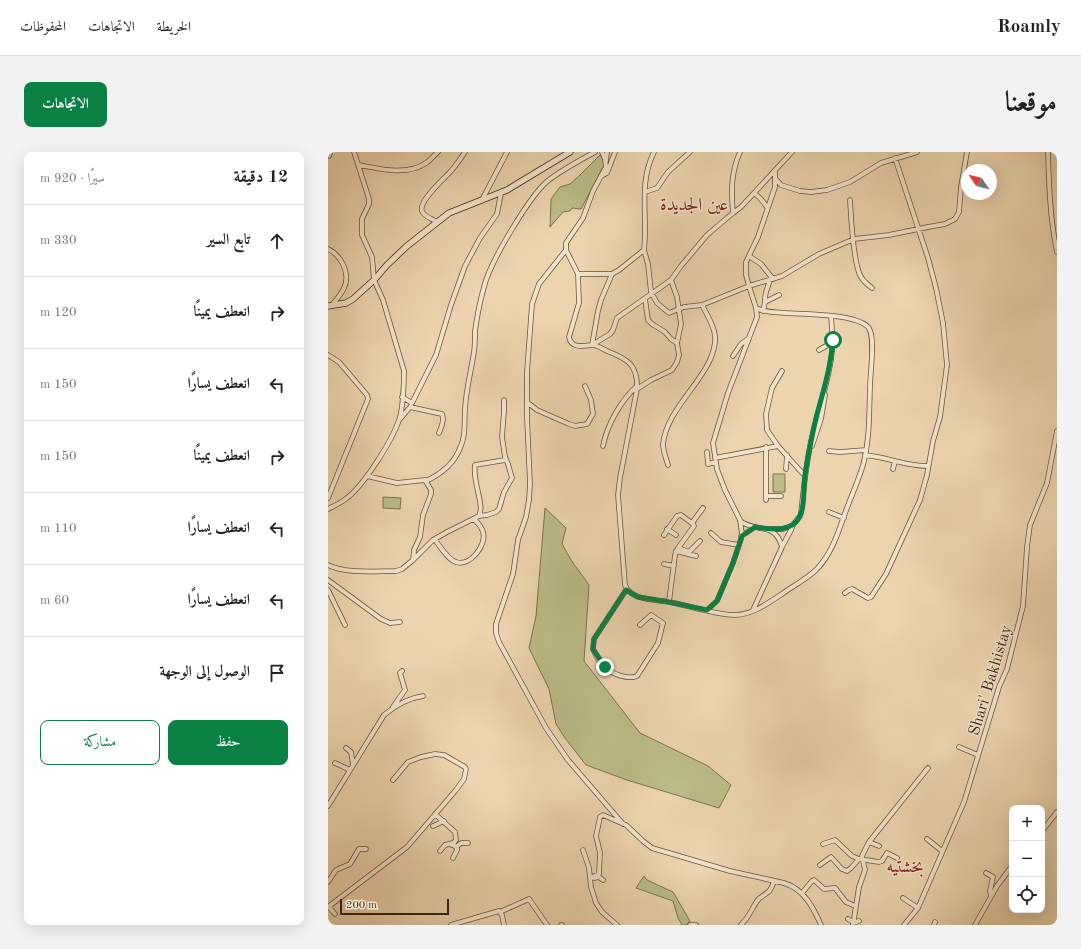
<!DOCTYPE html>
<html lang="ar">
<head>
<meta charset="utf-8">
<style>
  :root { --surface:#fff; --page:#f2f2f2; --text:#222; --muted:#767676; --line:#e0e0e0; --accent:#0b8043 }
  body { margin:0; font-family:"Old Standard TT",Amiri,serif; background:var(--page); color:var(--text); direction:rtl }
  .controls { position:absolute; right:12px; bottom:12px; display:grid; overflow:hidden; border-radius:8px; box-shadow:0 4px 16px #0002 }
  .controls button { width:36px; height:36px; display:grid; place-items:center; padding:0; border:0; border-bottom:1px solid var(--line); background:var(--surface); color:var(--text); font:20px sans-serif }
  .compass { position:absolute; left:633px; top:12px; width:36px; height:36px; border-radius:50%; background:var(--surface); box-shadow:0 4px 16px #0002; rotate:305deg }
  .scale { position:absolute; left:12px; bottom:10px; width:109px; box-sizing:border-box; padding-left:4px; border:2px solid #3c2514; border-top:0; font-size:11px; line-height:14px; white-space:nowrap; color:#3c2514; -webkit-text-stroke:3px #f2e3ca; paint-order:stroke }
  .stop { position:absolute; width:12px; height:12px; margin:-9px; border:3px solid #0b8043; border-radius:50%; background:#fff }
  .stop.end { background:#0b8043; border-color:#fff; box-shadow:0 1px 4px #0008 }
  .list { margin:0; padding:0; list-style:none }
  h2 { display:flex; justify-content:space-between; align-items:center; height:52px; margin:0; padding:0 16px; font-size:17px }
  h2 small { font-size:13px; font-weight:400; color:var(--muted) }
  .list li { display:grid; grid-template-columns:26px 1fr auto; gap:12px; align-items:center; box-sizing:border-box; height:72px; padding:0 16px; border-top:1px solid var(--line) }
  .list b { display:block; font-size:15px; white-space:nowrap }
  .list em { font-size:13px; font-style:normal; color:var(--muted) }
  .actions { display:flex; gap:8px; padding:12px 16px }
  .actions a { flex:1; padding:9px 0; border:1px solid var(--accent); border-radius:8px; text-align:center; font-size:14px; color:var(--accent) }
  .actions .main { background:var(--accent); color:#fff }
  .icon { flex:none; width:22px; height:22px; fill:none; stroke:currentColor; stroke-width:2; stroke-linecap:round; stroke-linejoin:round }
  .map { position:relative; flex:none; width:729px; height:773px; overflow:hidden; direction:ltr; border-radius:8px }
  header { display:flex; align-items:center; gap:24px; box-sizing:border-box; height:56px; padding:0 20px; background:var(--surface); border-bottom:1px solid var(--line) }
  header strong { font-size:19px }
  nav { display:flex; gap:22px; margin-inline-start:auto; font-size:14px }
  .intro { display:flex; align-items:center; justify-content:space-between; box-sizing:border-box; height:96px; padding:0 24px }
  h1 { margin:0; font-size:28px }
  .button { padding:10px 18px; border-radius:8px; background:var(--accent); color:#fff; font-size:14px; font-weight:700 }
  main { display:flex; gap:24px; padding:0 24px }
  aside { flex:1; background:var(--surface); border-radius:8px; box-shadow:0 4px 16px #0002 }
  .map>svg:first-child { display:block }
  .green { fill:#bbbc88; stroke:#7c704e }
  .lines { fill:none; stroke-linecap:round; stroke-linejoin:round }
  .street-casing { stroke:#68513a; stroke-width:5.5 }
  .secondary-casing { stroke:#3c2514; stroke-width:7 }
  .highway-casing { stroke:#3c2514; stroke-width:8 }
  .street { stroke:#f2e3ca; stroke-width:4 }
  .secondary { stroke:#f2e3ca; stroke-width:5.5 }
  .highway { stroke:#ebd4ae; stroke-width:7 }
  .route { stroke:#0b8043; stroke-width:5 }
  .labels { text-anchor:middle; stroke-width:3; stroke-linejoin:round; paint-order:stroke }
  .street-label { font-size:16px; fill:#3c2514; stroke:#f2e3ca }
  .quarter-label { font-size:18px; fill:#7a1f14; stroke:#f2e3ca }
</style>
</head>
<body>
<header>
<strong>Roamly</strong>
<nav><a>الخريطة</a><a>الاتجاهات</a><a>المحفوظات</a></nav>
</header>
<div class="intro"><h1>موقعنا</h1><a class="button">الاتجاهات</a></div>
<main>
<div class="map">
<svg width="729" height="773" viewBox="0 0 729 773">
  <rect width="100%" height="100%" fill="#ebd4ae"/>
  <filter id="stains"><feTurbulence type="fractalNoise" baseFrequency=".005" numOctaves="4"/><feColorMatrix values="0 0 0 0 .2 0 0 0 0 .09 0 0 0 0 .02 0 0 0 .5 -.17"/></filter>
  <radialGradient id="worn" r=".72"><stop offset=".6" stop-color="#630" stop-opacity="0"/><stop offset="1" stop-color="#630" stop-opacity=".3"/></radialGradient>
  <!-- green -->
  <path class="green" d="M272 3 275 7 276 13 253 57 244 56 242 59 235 60 222 75 223 47 232 35 242 32 251 24Z
    M445 322H457V340H445Z
    M55 345 73 346 72 357 55 356Z
    M217 356 238 376 234 392 243 408 261 433 256 509 312 581 380 614 403 633 391 656 299 628 258 613 237 586 228 572 221 537 201 496 208 464Z
    M316 724 319 728 345 740 362 769 358 773H354L350 766 345 749 308 736Z"/>
  <g class="lines">
    <!-- street casing -->
    <g class="street-casing">
      <path id="street" d="M274 0 277 7 278 15 265 39 255 66 238 91V98L250 122H284L291 118 316 98C320 64 310 32 326 0
        M720 0C721 34 722 67 729 100
        M278 9 279 0
        M31 13C52 17 79 24 98 11 103 8 106 3 110 0
        M447 19V35L430 85 418 110V123L421 134 454 124 491 102 526 87 561 83 600 75 617 72 627 67 631 60 633 35 639 0
        M273 24 279 21 287 0
        M447 26 453 33 472 39 483 40 499 38 522 30 553 11 589 0
        M317 40 329 36 340 20 362 0
        M426 41 432 46 439 55
        M154 48 179 0
        M522 48C523 65 525 112 533 125 536 130 540 133 544 136
        M405 61C403 38 403 21 412 0
        M109 70C105 67 96 65 94 59 90 49 118 25 124 18 129 12 133 6 137 0
        M0 97C13 103 23 122 16 136 13 143 8 148 3 154
        M238 98 211 132 204 152 199 220V265L202 332 201 348 198 365 190 388 185 422 168 472V481L171 490 218 576 240 608 295 672
        M316 98 320 112 323 140 329 151 341 161 356 155 374 153 421 134 428 156 429 165 400 241 385 291 389 317 397 338 412 368 414 382 413 387 405 411 389 449 379 458
        M421 104 433 112 445 127
        M250 122 251 151 241 185C243 197 256 194 264 193 269 193 275 197 279 199 300 207 310 213 309 237L292 326 290 343 297 433C303 450 331 447 346 451 361 454 393 464 408 463 426 462 440 451 454 442 465 434 479 427 489 417 503 402 509 384 516 364 522 347 530 330 535 313 542 287 541 261 542 235 542 222 548 183 540 175 528 162 476 162 458 161 447 160 438 161 428 156
        M317 147 320 168 324 172 337 180 343 187 349 191
        M437 150C436 142 440 135 442 128
        M435 159 437 150 451 143
        M264 193 282 182 285 178 289 166 343 128 353 114 379 83 405 61 413 55 464 0
        M264 193 270 159 273 148 284 122
        M491 198 505 190
        M0 203 11 210 39 243 40 247 0 346
        M405 204 413 192 420 187
        M309 237 323 228 344 218 349 210 351 203 349 191 353 172 349 145 343 128
        M74 245 84 251 108 203 123 153 137 114 152 86 169 62 173 41
        M199 250 209 258 241 272 247 274 259 272 265 262 263 248 257 234
        M82 255 114 262C117 268 113 276 111 281
        M72 267 83 254
        M275 294C279 273 293 248 309 234
        M450 294 439 278 438 262 444 236 454 219
        M484 294 493 267 497 243
        M501 299 512 300 538 298
        M379 300 380 312 388 310
        M537 303C558 305 578 314 599 314
        M387 306 450 294 477 324
        M340 313C338 306 335 299 335 292 338 261 369 236 382 208 385 201 388 193 387 184 386 173 379 163 374 153
        M458 317 459 303
        M565 317 567 309
        M98 329C113 322 126 312 132 296 138 284 136 271 137 257 138 238 143 219 146 200 147 193 147 186 147 179 149 165 152 149 156 135 162 110 203 41 222 27 236 17 252 8 267 0
        M438 344H453
        M438 348V295
        M0 357C6 354 13 351 19 346 36 333 64 289 71 268 75 258 76 231 76 219L55 148 46 128 44 105 34 83V67L41 52V47L26 0
        M501 360 516 366
        M151 364C157 353 144 329 147 313L177 308
        M412 369C428 381 447 369 454 395
        M364 371 375 356
        M339 377 348 383
        M442 377H455L465 373
        M383 381 393 390 411 393
        M336 383 349 364 353 363 365 372 366 374 350 396 347 403 341 450
        M413 384 427 375
        M107 388C112 394 120 408 128 410 142 415 159 393 155 380 154 375 150 371 146 367
        M350 396 361 400 372 389
        M348 399 368 404
        M85 408 105 388 119 380 151 364 159 363 168 360 171 357 176 340 184 326 180 312 177 305 174 285 176 259V248
        M336 412 346 414
        M0 413C18 422 48 419 68 419L74 417 85 408 86 398 92 385 95 363 103 342V338L97 328 69 331 39 324
        M0 428 53 467 62 471 72 470
        M0 438 17 473
        M298 438 266 487 265 497C268 503 271 511 277 515 284 522 300 528 309 524L330 491 335 471 323 463 312 473
        M517 441 521 438 524 437 540 446 543 445 558 422 592 348 599 323 605 289 612 265 619 213 615 171 608 136 600 106 567 6
        M425 458 454 395 463 378 465 373 472 364 473 361C476 335 478 310 484 285 490 256 502 228 504 198 505 187 504 176 503 164
        M65 555 77 538 72 521 74 519
        M631 595 650 603
        M18 596 23 600 25 613
        M7 611 22 618
        M0 654 56 563C68 553 80 546 95 544
        M107 662 127 680 128 688 124 693
        M105 674 116 669
        M714 679 729 660
        M599 687 614 699
        M541 690 551 694
        M124 692 129 696V698L125 706
        M495 692 507 688 524 704 531 707 551 710 554 709 559 701 569 706
        M128 695 133 691H140
        M255 698 261 716 263 735 268 751 274 760 289 773
        M112 699 117 693 125 691
        M492 713 503 705 514 717 519 719 523 716 531 707
        M658 721 665 725 662 739 663 744
        M262 726 271 722 272 701 268 684 272 665 275 663 298 673 315 689 324 696 402 719 456 731C476 737 485 755 493 773
        M266 726 271 725 275 728
        M0 730 8 718 22 712 31 697H38
        M474 741 484 729 486 728 496 737 507 736 518 750 527 754
        M575 746 590 756
        M0 755 79 695 128 638 136 627 138 617 137 615 116 603 107 602 93 605 80 610 65 628
        M1 755 7 762
        M172 760 201 747 219 773
        M520 767 525 770
        M525 771 531 769
        M123 773 171 759 174 763 176 773
        M233 773H234
        M362 773H368
        M413 773C422 764 423 758 429 749 435 741 442 744 446 729
        M525 773 531 735 537 718 534 704 541 690 600 616
        M576 773 590 756 636 650 671 535 679 517 695 454 699 395 702 373 719 331 729 279
        M606 773 607 770
        M647 773 669 734 684 714"/>
    </g>
    <!-- secondary casing -->
    <g class="secondary-casing">
      <path id="secondary" d="M0 154 18 151 25 147 46 128 59 113 79 94 121 61 179 38 242 0"/>
    </g>
    <!-- highway casing -->
    <g class="highway-casing">
      <path id="highway" d="M0 3 1 0"/>
    </g>
    <!-- street -->
    <use href="#street" class="street"/>
    <!-- secondary -->
    <use href="#secondary" class="secondary"/>
    <!-- highway -->
    <use href="#highway" class="highway"/>
  </g>
  <g class="lines">
    <!-- route -->
    <path class="route" d="M277 515 265 497 266 487 298 438 310 445 341 450 379 458 389 449 405 411 414 384 427 375C441 377 458 380 468 370 478 360 475 336 477 323 480 304 484 284 488 266 495 240 503 215 505 188"/>
  </g>
  <g class="labels">
    <!-- street labels -->
    <g class="street-label">
      <text transform="translate(661 528) rotate(-73)" y="6">Shari' Bakhistay</text>
    </g>
    <!-- quarter labels -->
    <g class="quarter-label">
      <text x="366" y="58">عين الجديدة</text>
      <text x="577" y="720">بخشتيه</text>
    </g>
  </g>
  <rect width="100%" height="100%" filter="url(#stains)"/>
  <rect width="100%" height="100%" fill="url(#worn)"/>
</svg>
<div class="controls">
<button>+</button>
<button>−</button>
<button><svg class="icon" aria-label="locate" viewBox="0 0 24 24"><circle cx="12" cy="12" r="6"/><path d="M12 2v4M12 18v4M2 12h4M18 12h4"/></svg></button>
</div>
<svg class="compass" viewBox="-18 -18 36 36"><path d="M0-13l5 13h-10z" fill="#e53935"/><path d="M0 13l5-13h-10z" fill="#767676"/></svg>
<div class="scale">200 m</div>
<div class="stop" style="left:505px;top:188px"></div>
<div class="stop end" style="left:277px;top:515px"></div>
</div>
<aside>
<h2>12 دقيقة<small>سيرًا · 920 m</small></h2>
<ul class="list">
<li><svg class="icon" aria-label="ahead" viewBox="0 0 24 24"><path d="M12 20V5M6 11l6-6 6 6"/></svg><div><b>تابع السير</b></div><em>330 m</em></li>
<li><svg class="icon" aria-label="right" viewBox="0 0 24 24"><path d="M7 20v-9h11M14 6l5 5-5 5"/></svg><div><b>انعطف يمينًا</b></div><em>120 m</em></li>
<li><svg class="icon" aria-label="left" viewBox="0 0 24 24"><path d="M17 20v-9H6M10 6l-5 5 5 5"/></svg><div><b>انعطف يسارًا</b></div><em>150 m</em></li>
<li><svg class="icon" aria-label="right" viewBox="0 0 24 24"><path d="M7 20v-9h11M14 6l5 5-5 5"/></svg><div><b>انعطف يمينًا</b></div><em>150 m</em></li>
<li><svg class="icon" aria-label="left" viewBox="0 0 24 24"><path d="M17 20v-9H6M10 6l-5 5 5 5"/></svg><div><b>انعطف يسارًا</b></div><em>110 m</em></li>
<li><svg class="icon" aria-label="left" viewBox="0 0 24 24"><path d="M17 20v-9H6M10 6l-5 5 5 5"/></svg><div><b>انعطف يسارًا</b></div><em>60 m</em></li>
<li><svg class="icon" aria-label="arrive" viewBox="0 0 24 24"><path d="M6 21V4h12l-3 4 3 4H6"/></svg><div><b>الوصول إلى الوجهة</b></div></li>
</ul>
<div class="actions"><a class="main">حفظ</a><a>مشاركة</a></div>
</aside>
</main>
</body>
</html>
